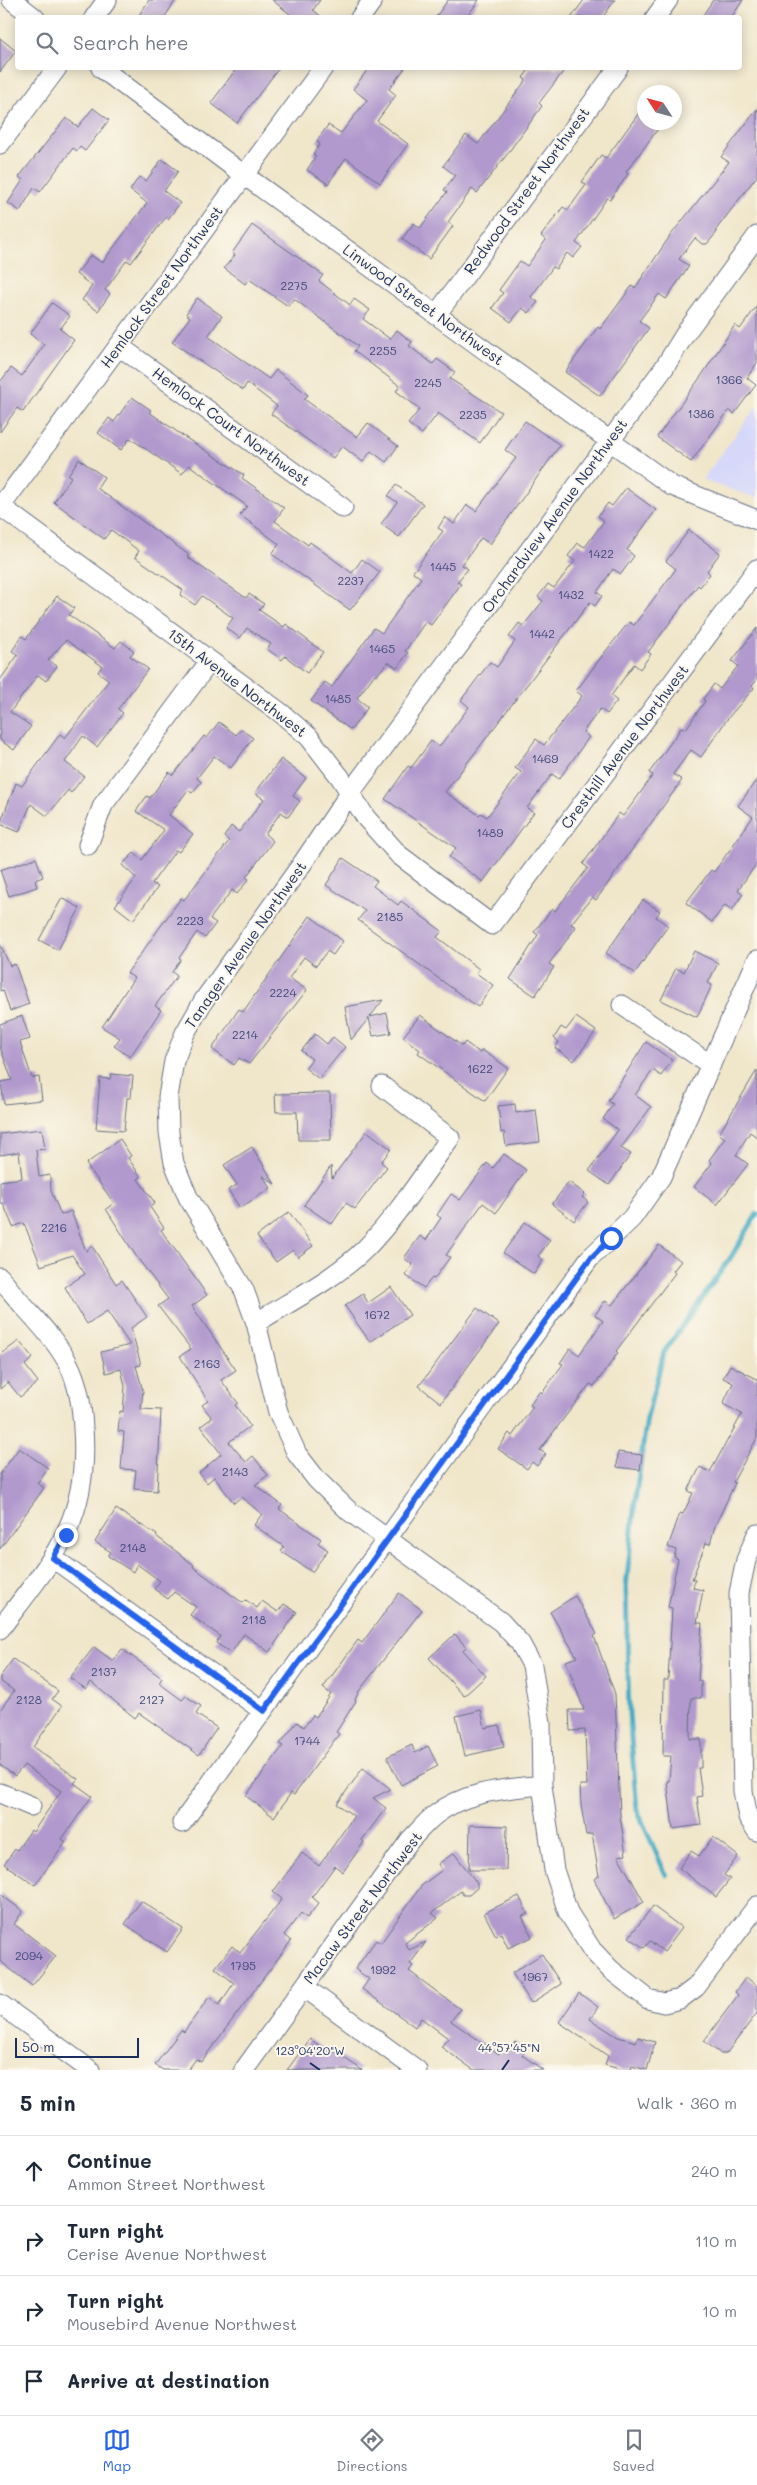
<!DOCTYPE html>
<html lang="en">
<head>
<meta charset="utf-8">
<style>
  :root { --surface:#fff; --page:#f2f2f3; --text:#1f2937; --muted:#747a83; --line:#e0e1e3; --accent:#2563eb }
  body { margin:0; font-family:Mali,sans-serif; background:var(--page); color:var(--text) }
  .compass { position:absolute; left:637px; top:85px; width:45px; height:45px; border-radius:50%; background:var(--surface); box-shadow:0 2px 12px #0003; rotate:306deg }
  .scale { position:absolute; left:15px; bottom:12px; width:124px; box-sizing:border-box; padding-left:5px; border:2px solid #1b2f5e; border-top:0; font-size:14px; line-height:18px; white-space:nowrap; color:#1b2f5e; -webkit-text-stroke:4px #fbf7ec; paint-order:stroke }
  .stop { position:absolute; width:15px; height:15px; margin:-11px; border:4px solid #2563eb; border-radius:50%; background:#fff }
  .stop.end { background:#2563eb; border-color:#fff; box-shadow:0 1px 5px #0008 }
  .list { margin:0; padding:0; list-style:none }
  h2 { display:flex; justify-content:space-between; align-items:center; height:65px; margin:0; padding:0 20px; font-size:21px }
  h2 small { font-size:16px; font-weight:400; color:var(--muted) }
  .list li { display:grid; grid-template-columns:32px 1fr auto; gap:15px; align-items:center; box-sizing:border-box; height:70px; padding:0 20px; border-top:1px solid var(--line) }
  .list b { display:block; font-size:19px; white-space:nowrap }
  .list p { margin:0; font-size:16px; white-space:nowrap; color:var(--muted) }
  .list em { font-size:16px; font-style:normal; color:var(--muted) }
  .icon { flex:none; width:28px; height:28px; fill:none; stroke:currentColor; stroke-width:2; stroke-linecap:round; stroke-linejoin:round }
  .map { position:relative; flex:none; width:757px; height:2070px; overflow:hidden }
  .search { position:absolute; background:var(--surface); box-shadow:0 2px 12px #0003; left:15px; right:15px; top:15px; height:55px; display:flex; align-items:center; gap:12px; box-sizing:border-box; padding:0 18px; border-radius:5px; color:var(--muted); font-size:19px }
  .sheet { height:345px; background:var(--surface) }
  nav { display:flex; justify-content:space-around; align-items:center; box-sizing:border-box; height:70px; border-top:1px solid var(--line); background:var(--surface); font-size:14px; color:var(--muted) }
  nav a { display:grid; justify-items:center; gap:2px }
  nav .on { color:var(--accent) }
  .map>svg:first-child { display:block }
  .built { fill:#d5d8f9 }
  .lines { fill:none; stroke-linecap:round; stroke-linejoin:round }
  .stream { stroke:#45abc5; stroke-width:5 }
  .building { fill:#b199cd }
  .minor-casing { stroke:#666f84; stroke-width:21 }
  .minor { stroke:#fff; stroke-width:19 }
  .route { stroke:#2563eb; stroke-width:6 }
  .ticks { fill:none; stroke:#1b2f5e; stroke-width:2 }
  .labels { text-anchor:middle; stroke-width:4; stroke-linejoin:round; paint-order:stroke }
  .number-label { font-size:12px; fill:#404a7a }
  .street-label { font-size:15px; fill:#1b2f5e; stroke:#fbf7ec }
  .ticks-label { font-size:12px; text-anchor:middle; fill:#1b2f5e; stroke:#fbf7ec; stroke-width:4; stroke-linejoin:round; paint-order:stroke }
</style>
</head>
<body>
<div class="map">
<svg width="757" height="2070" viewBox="0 0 757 2070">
  <rect width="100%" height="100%" fill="#fbf7ec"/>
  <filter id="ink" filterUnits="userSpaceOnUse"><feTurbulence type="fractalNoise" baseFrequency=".02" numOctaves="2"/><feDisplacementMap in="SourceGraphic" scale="10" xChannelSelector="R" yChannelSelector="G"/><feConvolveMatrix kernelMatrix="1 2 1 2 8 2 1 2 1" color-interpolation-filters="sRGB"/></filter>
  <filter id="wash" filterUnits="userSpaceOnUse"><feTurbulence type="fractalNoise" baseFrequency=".0096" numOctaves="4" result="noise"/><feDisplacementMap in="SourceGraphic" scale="20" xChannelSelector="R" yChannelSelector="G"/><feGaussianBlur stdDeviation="1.12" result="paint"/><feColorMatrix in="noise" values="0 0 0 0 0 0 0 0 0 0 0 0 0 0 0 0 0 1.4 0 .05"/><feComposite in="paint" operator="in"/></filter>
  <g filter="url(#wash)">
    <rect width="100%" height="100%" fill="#f0e6ca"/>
    <!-- built -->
    <path class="built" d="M757 406V498L702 480Z"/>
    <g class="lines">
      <!-- stream -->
      <path class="stream" d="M666 1875 637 1810 629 1713 626 1588 635 1501 647 1417 664 1352 731 1257 757 1214"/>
    </g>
    <g id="blocks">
      <!-- building -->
      <path class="building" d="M149 0H176L164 18H137Z
        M272 0H320L313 10 323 18H295Z
        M448 0H479L466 18H435Z
        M584 0H615L602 18H571Z
        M713 0H743L731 18H701Z
        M0 38 16 51 0 72Z
        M237 68H279L237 123 211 103Z
        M369 68H405L389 89 396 95 377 121 408 144 380 183 346 158 328 184 307 170 316 156 313 154 320 144 317 141 328 125 341 133 367 100 353 89Z
        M530 68H566L539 103 542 106 508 153 477 193 472 189 448 222 453 226 429 259 402 239 414 223 420 228 447 192 444 190 455 175 443 166 466 135 478 144 526 80 523 78Z
        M644 106V122H663L626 172 628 174 610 200 607 198 576 243 582 247 573 258 567 253 556 269 553 267 531 297 538 302 529 313 522 308 511 322 492 308 503 293 499 290 520 261 527 266 546 240 541 236 563 207 568 210 586 185 582 182 601 155 606 158Z
        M93 108 109 120 85 151 80 147 77 151 73 148 40 192 34 188 20 211 8 203 23 180 19 177 66 118 78 127Z
        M757 109V176L715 231 717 232 707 244H702L695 238 679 259 689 266 666 299 659 294 639 321 649 328 600 396 565 372 598 327 600 329 632 286 635 288 670 236 729 162 721 157Z
        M162 159 178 171 164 191 180 203 168 219 166 217 131 263 127 260 105 290 110 294 98 311 82 300 92 286 76 274 91 255 102 263 147 203 130 190 139 177 146 181Z
        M252 225 323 275 319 281 350 305 354 299 370 310 363 319 390 339 397 330 412 342 409 346 433 364 437 359 455 372 450 379 501 412 480 443 438 413 422 434 408 424 420 409 396 391 400 386 354 351 358 346 294 299 288 306 249 279 245 284 224 268 235 255 232 253Z
        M197 298 222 316 208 336 269 379 276 370 308 395 304 399 357 437 368 423 398 446 386 462 371 451 363 462 342 446 333 458 271 414 277 406 247 383 243 390 172 342 190 317 186 314Z
        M52 303 70 316 60 329 74 340 23 412 17 408 0 432V382L11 368 22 376 44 345 30 334Z
        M757 306V363L747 378 756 385 734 414 729 410 691 462 657 437 702 375 735 325 740 329Z
        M132 397 151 410 149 412 186 438 244 475 242 478 284 508 275 521 308 545 310 542 352 573 362 559 380 572 350 610 272 554 279 544 240 515 247 506 189 465 182 474 130 438 121 450 98 433 109 418 114 422Z
        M525 421 560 445 490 544 481 538 462 565 468 569 457 582 461 584 431 625 426 621 405 651 408 653 397 668 388 662 377 675 375 674 357 698 368 707 351 730 311 701 325 682 332 687 374 628 382 633 421 578 413 572 443 531 438 528 445 517 454 524 467 505 476 511 516 458 505 450Z
        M79 459 104 477 97 488 189 555 187 557 246 598 249 594 264 604 259 610 284 627 286 624 323 652 307 673 285 656 282 660 267 649 271 644 247 628 240 638 226 628 233 618 202 596 195 605 180 595 183 590 135 557 139 551 111 530 104 539 54 502 71 477 68 475Z
        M396 485 423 504 399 537 381 524 397 502 388 496Z
        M626 488 656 510 627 550 634 556 621 574 613 569 597 592 602 596 595 606 590 602 445 792 479 815 481 813 487 817 521 772 515 768 536 739 544 745 582 696 576 691 602 656 629 622 634 625 676 569 666 561 689 530 720 553 707 571 710 574 700 587 698 585 648 652 651 654 640 669 634 664 611 696 617 701 607 714 600 709 583 732 589 737 559 779 552 774 527 808 534 812 483 882 449 857 456 848 385 799 408 766 411 768 431 741 439 747 469 707 461 700 490 662 497 667 515 641 509 637 519 623 523 626 543 601 538 597 548 584 554 588 575 561 568 556 578 543 585 547 604 521 598 516 608 503 612 506Z
        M57 596 74 608 69 615 115 648 121 641 134 651 130 656 148 669 118 709 123 713 97 747 83 736 65 762 84 776 71 793 68 790 47 816 31 804 19 832 0 824 16 783 22 786 60 734 65 738 109 680 98 672 102 666 66 640 48 660 57 666 46 681 38 675 10 712 31 726 14 750 0 740V680L18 655 12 651 22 636 26 639Z
        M757 628V680L752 686 754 688 728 718 701 757 691 750 673 774 682 780 596 900 592 897 571 924 576 927 549 964 554 967 535 996 510 979 538 935 534 932 552 909 555 911 588 868 583 864 619 813 623 816 636 799 653 775 649 773 682 727 686 729 705 701 703 699 714 684 720 689 738 666 732 661Z
        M219 722 236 735 241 729 253 738 231 768 214 756 197 778 201 782 192 793 188 790 169 815 193 834 179 852 176 850 152 883 158 887 133 920 115 906 136 878 122 865 134 853 142 860 164 830 136 811 147 796 150 798 169 772 173 775 204 736 207 738Z
        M281 759 306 778 293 796 300 801 288 817 281 812 265 834 273 841 246 877 249 879 237 894 232 890 210 919 216 923 205 938 197 932 179 958 181 959 172 972 177 976 155 1006 161 1010 130 1057 114 1046 120 1038 102 1027 134 978 127 973 181 898 184 900 229 841 224 837 231 826 239 832 264 799 255 793Z
        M757 779V863L738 890 743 894 732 910 725 905 712 922 686 903 711 870 714 872 753 817 738 806Z
        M36 858 43 877 35 880 37 887 9 896 0 870Z
        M343 858 377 881 373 886 398 905 401 901 442 931 437 937 479 969 476 973 493 985 478 1007 358 920 365 911 326 885Z
        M62 898 80 908 58 950 39 940Z
        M643 900 660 911 656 917 668 926 635 973 606 953Z
        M310 916 343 941 333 955 327 951 316 966 304 957 289 978 307 990 249 1064 239 1058 234 1065 212 1049 239 1009 243 1012Z
        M0 944 10 966 15 964 29 1004 10 1011 3 990 0 991Z
        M694 951 718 963 708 983 712 985 697 1017 661 1000 676 968 684 972Z
        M383 1000 370 1017 387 1013 391 1033 373 1036 369 1018 351 1040 345 1007Z
        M420 1015 462 1046 465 1042 480 1053 482 1050 508 1068 485 1101 418 1053 420 1050 403 1037Z
        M22 1016 30 1039 20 1042 32 1078 39 1077 42 1100 4 1104 1 1082 12 1080 0 1047V1024Z
        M576 1017 596 1031 574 1061 555 1048 559 1042 554 1038 561 1027 566 1030Z
        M315 1034 327 1044 333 1037 345 1047 319 1079 305 1068 312 1059 301 1051Z
        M646 1042 672 1060 661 1076 653 1070 635 1095 651 1107 621 1148 631 1154 609 1185 589 1171 618 1130 603 1119 613 1104 608 1101Z
        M757 1070V1137L750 1132 736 1155 748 1164 717 1205 694 1187 712 1163 709 1160 725 1138 719 1134Z
        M111 1074 133 1076 131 1098H127L124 1131 96 1129 100 1078 110 1079Z
        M330 1093 331 1140H298L297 1112H276L275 1094Z
        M515 1104 516 1113 536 1110 540 1142 506 1146 504 1132 501 1133 498 1106Z
        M42 1129 45 1149 36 1150 39 1177 50 1175 51 1191 61 1215 71 1211 86 1251 92 1246 116 1284 122 1280 147 1317 131 1328 141 1365 136 1366 143 1391 141 1409 161 1410 157 1491 134 1489 136 1470 121 1469 124 1432 118 1431 120 1411 123 1412 125 1386 121 1369 106 1373 101 1352 130 1345 107 1311 87 1324 78 1310 65 1287 85 1274 72 1255 41 1266 24 1223 13 1227 3 1203H0V1181L22 1178 19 1152 0 1155V1134Z
        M367 1131 391 1149 381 1162 387 1167 355 1209 346 1203 332 1224 304 1205 331 1166 332 1178Z
        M120 1139 131 1156 128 1158 141 1177 138 1179 155 1203 150 1207 164 1228 161 1230 207 1295 192 1306 236 1370 221 1380 238 1403 235 1405 250 1426 229 1442 246 1462 253 1456 268 1475 255 1485 282 1505 279 1509 321 1539 318 1543 328 1550 312 1572 281 1551 284 1547 254 1525 262 1514 241 1497 234 1503 214 1477 207 1483 199 1473 221 1454 201 1426 212 1418 202 1405 208 1401 180 1356 191 1349 158 1306 168 1299 136 1256 106 1209 114 1203 86 1164Z
        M252 1147 275 1184 262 1175 271 1188 240 1208 228 1190 237 1185 224 1165Z
        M504 1154 526 1170 496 1213 483 1203 446 1255 450 1257 434 1279 432 1278 424 1288 405 1275 413 1265 404 1258 420 1236 426 1240 441 1218 437 1215 451 1194 460 1200 487 1163 493 1168Z
        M569 1182 585 1194 582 1197 588 1202 574 1221 552 1204Z
        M289 1212 313 1246 298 1257 293 1250 276 1262 257 1236Z
        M525 1222 550 1240 538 1256 543 1260 534 1274 503 1253Z
        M659 1245 681 1261 673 1271 675 1273 616 1351 618 1353 594 1386 590 1384 558 1426 540 1450 546 1454 537 1466 532 1462 527 1469 498 1449 509 1433 512 1436 533 1407 530 1405 540 1391 542 1393 563 1364 560 1363 570 1348 579 1355 603 1321 595 1315 605 1301 612 1305Z
        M391 1287 410 1315 370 1342 345 1306 363 1294 368 1303Z
        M477 1308 499 1324 441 1403 419 1386Z
        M19 1341 33 1358 25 1365 38 1382 20 1397 8 1382 0 1389V1355Z
        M730 1365 757 1379V1438L733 1482 735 1483 715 1526 710 1544 706 1543 692 1579H695L693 1588 703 1590 697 1623H702L698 1681H701V1698H691L690 1739H701V1768H698L702 1796 697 1797 701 1825 673 1829 667 1781H669L671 1756H663L664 1680H668L672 1608 668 1607 678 1559 674 1557 676 1550 668 1547 680 1513 683 1514 693 1493 688 1491 700 1467 710 1472 742 1414 723 1404 733 1383 723 1378Z
        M19 1448 48 1468 37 1483 44 1488 0 1549V1474Z
        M618 1452 642 1455 640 1470 617 1467Z
        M116 1509 157 1535 156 1536 194 1565 193 1567 243 1603 246 1600 257 1608 262 1601 278 1612 284 1604 297 1612 269 1652 244 1634 231 1653 216 1643 220 1636 190 1615 196 1607 174 1592 168 1599 154 1589 160 1581 137 1564 133 1572 108 1556 111 1552 95 1542Z
        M399 1593 422 1610 359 1691 355 1700 356 1701 336 1732 339 1734 294 1795 291 1793 274 1817 246 1796 283 1746 280 1744 297 1722 304 1727 313 1715 316 1717 331 1694 323 1688 358 1640 362 1643Z
        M575 1596 597 1634 594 1636 615 1694 620 1815 626 1855 618 1856 644 1902 614 1919 594 1879 599 1876 592 1834 586 1835 581 1805 580 1785H587L585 1730 570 1731 569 1710H584L566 1661 577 1657 550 1612Z
        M455 1634 466 1647 463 1650 486 1676 464 1696 429 1658Z
        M94 1647 113 1661 122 1649 162 1678 159 1683 182 1700 186 1696 201 1706 196 1714 217 1728 199 1755 139 1713 135 1718 91 1682 86 1689 70 1678Z
        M13 1659 58 1691 52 1699 62 1706 33 1747 78 1779 74 1783 92 1796 62 1839 66 1842 35 1885 4 1864 15 1849 17 1850 31 1830 33 1832 61 1791 24 1765 15 1776 0 1765V1710L14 1691 0 1681V1677Z
        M481 1710 485 1728 499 1725 504 1747 465 1756 456 1716Z
        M412 1745 415 1753 428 1746 438 1766 401 1785 387 1757Z
        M363 1768 391 1789 373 1798 386 1808 362 1840 364 1842 343 1872 335 1866 312 1897 319 1903 307 1918 301 1913 284 1935 291 1941 201 2062 196 2059 188 2070H163L155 2065 181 2030 184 2032 209 1997 219 2005 234 1983 215 1968 232 1946 240 1953 282 1899 273 1892 302 1853 319 1866 354 1816 337 1804Z
        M470 1825 507 1826 506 1870H469Z
        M713 1837 738 1856 724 1875 730 1879 716 1897 679 1868 691 1851 699 1856Z
        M454 1853 477 1883V1888L469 1895H463L461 1891 432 1913 438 1918 405 1943 409 1950 426 1942 410 1964 413 1966 409 1971 460 2009 451 2021 499 2054 503 2049 508 2052 515 2042 526 2050 522 2055 543 2070H474L441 2047 448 2038 421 2018 415 2027 362 1989 369 1979 355 1969 376 1940 381 1943 421 1886 442 1870 438 1864Z
        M0 1894 23 1911 14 1924 56 1956 32 1986 0 1961Z
        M519 1896 528 1914 522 1916 532 1937 508 1948 501 1933 496 1936 484 1913Z
        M141 1901 183 1929 167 1952 125 1924Z
        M653 1906 682 1928 664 1952 650 1941 644 1948 629 1937Z
        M542 1954 561 1984 531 2003 512 1973Z
        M746 1977 757 1986V2013L726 2054H721L704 2041 738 1995 735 1992Z
        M579 1993 598 2007 590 2019 618 2037 636 2042 638 2037 655 2042 647 2070 632 2066 631 2070H623L605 2065 608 2056 559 2022Z
        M310 2039 332 2054 334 2051 362 2070H287Z"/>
    </g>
  </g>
  <g filter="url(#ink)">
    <use href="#blocks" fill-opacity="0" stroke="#666f84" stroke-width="1"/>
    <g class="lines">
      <!-- minor casing -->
      <g class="minor-casing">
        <path id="minor" d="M12 0 35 18
          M94 18 107 0
          M360 18 373 0
          M655 18 668 0
          M101 68 244 175 672 486 757 520
          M0 144 57 68
          M757 236 687 331 664 368 350 793 302 864 204 1000 185 1033 174 1061 168 1097 169 1133 174 1163 188 1197 244 1290 256 1323 278 1412 297 1454 317 1480 349 1511 501 1622 520 1643 532 1665 541 1723 542 1785 554 1870 568 1912 592 1950 611 1970 648 1999 664 2003 680 1999 696 1987 757 1906
          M436 315 618 68
          M119 346 343 508
          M0 506 281 713 309 737 340 777 366 818 399 855 492 925 757 569
          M1 506 323 68
          M88 845 103 805 210 661
          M622 1005 711 1065
          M0 1277C21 1307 50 1330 68 1363 79 1384 82 1406 83 1429 90 1521 52 1560 0 1629
          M256 1323C292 1300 335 1279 366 1248 398 1215 423 1175 450 1138L382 1086
          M757 1534 746 1560 739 1593 743 1791 748 1817 757 1831
          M53 1558 263 1711
          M0 1793 31 1806
          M182 1823 589 1259 632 1218 661 1177 757 960
          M304 1987 417 2070
          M0 2004 90 2070
          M244 2070 410 1840C418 1832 426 1822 435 1815 465 1791 506 1789 542 1785"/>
      </g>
      <!-- minor -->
      <use href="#minor" class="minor"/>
    </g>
  </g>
  <g class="lines" filter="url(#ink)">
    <!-- route -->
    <path class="route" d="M66 1535 53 1558 264 1711 590 1259 611 1238"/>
  </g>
  <!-- ticks -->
  <path class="ticks" d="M310 2063 320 2070M502 2070 509 2060"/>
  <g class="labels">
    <!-- number labels -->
    <g class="number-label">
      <text x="294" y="290">2275</text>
      <text x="383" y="355">2255</text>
      <text x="729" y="384">1366</text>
      <text x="428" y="387">2245</text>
      <text x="701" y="418">1386</text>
      <text x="473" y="419">2235</text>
      <text x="601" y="558">1422</text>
      <text x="443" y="571">1445</text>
      <text x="351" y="585">2237</text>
      <text x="571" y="599">1432</text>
      <text x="542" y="638">1442</text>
      <text x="382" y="653">1465</text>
      <text x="338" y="703">1485</text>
      <text x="545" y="763">1469</text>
      <text x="490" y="837">1489</text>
      <text x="390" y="921">2185</text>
      <text x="190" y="925">2223</text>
      <text x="283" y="997">2224</text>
      <text x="245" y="1039">2214</text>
      <text x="480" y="1073">1622</text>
      <text x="54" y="1232">2216</text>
      <text x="377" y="1319">1672</text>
      <text x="207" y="1368">2163</text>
      <text x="235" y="1476">2143</text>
      <text x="133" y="1552">2148</text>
      <text x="254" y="1624">2118</text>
      <text x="104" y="1676">2137</text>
      <text x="29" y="1704">2128</text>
      <text x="152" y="1704">2127</text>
      <text x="307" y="1745">1744</text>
      <text x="29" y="1960">2094</text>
      <text x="243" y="1970">1795</text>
      <text x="383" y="1974">1992</text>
      <text x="535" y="1981">1967</text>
    </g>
    <!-- street labels -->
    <g class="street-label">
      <text transform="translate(527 191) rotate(-54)" y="5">Redwood Street Northwest</text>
      <text transform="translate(162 287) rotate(-54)" y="5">Hemlock Street Northwest</text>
      <text transform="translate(423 305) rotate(36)" y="5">Linwood Street Northwest</text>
      <text transform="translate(231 427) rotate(36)" y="5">Hemlock Court Northwest</text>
      <text transform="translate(555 516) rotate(-54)" y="5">Orchardview Avenue Northwest</text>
      <text transform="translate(237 683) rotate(37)" y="5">15th Avenue Northwest</text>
      <text transform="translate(625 747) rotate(-53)" y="5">Cresthill Avenue Northwest</text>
      <text transform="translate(246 945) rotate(-55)" y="5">Tanager Avenue Northwest</text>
      <text transform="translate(363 1908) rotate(-53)" y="5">Macaw Street Northwest</text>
    </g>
  </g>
  <g class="ticks-label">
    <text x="509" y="2052">44°57'45"N</text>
    <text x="310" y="2055">123°04'20"W</text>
  </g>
</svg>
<svg class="compass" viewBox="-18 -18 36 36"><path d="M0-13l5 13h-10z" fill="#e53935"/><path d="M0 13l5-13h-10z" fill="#747a83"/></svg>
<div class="scale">50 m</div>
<div class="stop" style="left:611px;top:1238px"></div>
<div class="stop end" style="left:66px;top:1535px"></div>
<div class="search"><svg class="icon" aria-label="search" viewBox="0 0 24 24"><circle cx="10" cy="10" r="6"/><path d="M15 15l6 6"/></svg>Search here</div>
</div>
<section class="sheet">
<h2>5 min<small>Walk · 360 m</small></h2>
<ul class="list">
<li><svg class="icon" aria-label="ahead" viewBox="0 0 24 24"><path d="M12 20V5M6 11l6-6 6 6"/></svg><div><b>Continue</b><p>Ammon Street Northwest</p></div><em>240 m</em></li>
<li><svg class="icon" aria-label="right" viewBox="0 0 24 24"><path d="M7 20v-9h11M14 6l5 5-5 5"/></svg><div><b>Turn right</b><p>Cerise Avenue Northwest</p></div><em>110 m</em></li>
<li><svg class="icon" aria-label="right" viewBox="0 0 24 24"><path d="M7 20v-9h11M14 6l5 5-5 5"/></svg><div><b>Turn right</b><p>Mousebird Avenue Northwest</p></div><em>10 m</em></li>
<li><svg class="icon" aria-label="arrive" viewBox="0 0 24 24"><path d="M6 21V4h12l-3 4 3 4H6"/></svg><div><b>Arrive at destination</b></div></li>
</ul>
</section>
<nav>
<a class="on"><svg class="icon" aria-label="map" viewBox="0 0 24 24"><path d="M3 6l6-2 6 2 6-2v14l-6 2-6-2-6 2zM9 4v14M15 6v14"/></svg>Map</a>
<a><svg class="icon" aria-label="directions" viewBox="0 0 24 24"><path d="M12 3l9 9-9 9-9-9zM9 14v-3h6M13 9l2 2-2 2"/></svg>Directions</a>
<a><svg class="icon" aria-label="saved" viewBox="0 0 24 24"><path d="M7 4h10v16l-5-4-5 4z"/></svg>Saved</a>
</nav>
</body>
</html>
